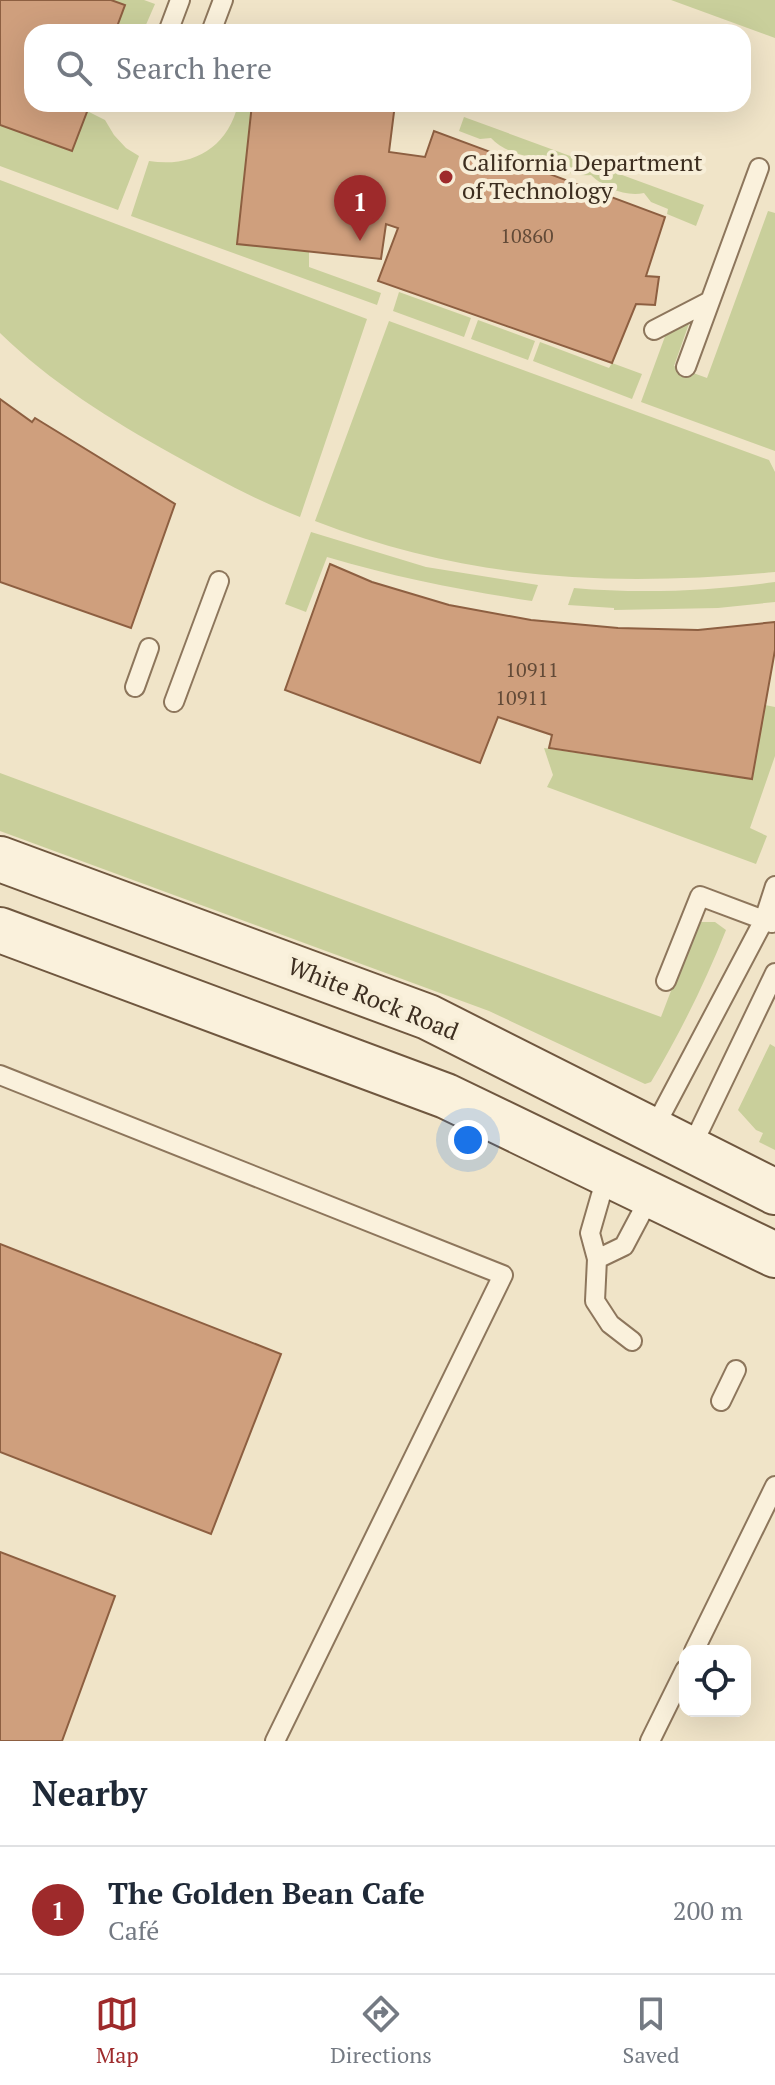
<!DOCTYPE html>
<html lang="en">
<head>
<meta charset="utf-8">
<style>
  :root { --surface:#fff; --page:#f2f2f3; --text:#1f2937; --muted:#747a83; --line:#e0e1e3; --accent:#9e2a2b }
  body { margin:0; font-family:"PT Serif",serif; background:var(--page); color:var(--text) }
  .controls { position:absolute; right:24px; bottom:24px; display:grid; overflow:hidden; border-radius:16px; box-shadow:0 8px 32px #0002 }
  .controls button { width:72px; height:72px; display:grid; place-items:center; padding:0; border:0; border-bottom:2px solid var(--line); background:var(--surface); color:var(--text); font:40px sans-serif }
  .you { position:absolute; left:468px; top:1140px; width:28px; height:28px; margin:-20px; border:6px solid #fff; border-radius:50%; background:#1a73e8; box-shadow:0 0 0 12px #1a73e833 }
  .badge { display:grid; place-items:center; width:52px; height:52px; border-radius:50%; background:var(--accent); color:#fff; font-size:26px; font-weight:700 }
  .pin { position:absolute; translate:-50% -66px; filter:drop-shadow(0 2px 4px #0008) }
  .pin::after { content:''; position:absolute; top:42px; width:28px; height:24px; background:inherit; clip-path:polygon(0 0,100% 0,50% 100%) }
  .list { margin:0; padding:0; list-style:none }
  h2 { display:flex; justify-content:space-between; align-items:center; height:104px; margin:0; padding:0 32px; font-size:34px }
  h2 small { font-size:26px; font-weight:400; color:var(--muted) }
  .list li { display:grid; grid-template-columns:52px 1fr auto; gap:24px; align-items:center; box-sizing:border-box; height:128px; padding:0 32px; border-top:2px solid var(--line) }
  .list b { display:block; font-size:30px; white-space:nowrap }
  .list p { margin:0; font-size:26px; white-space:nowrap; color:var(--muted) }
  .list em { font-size:26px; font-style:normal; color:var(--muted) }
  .icon { flex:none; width:44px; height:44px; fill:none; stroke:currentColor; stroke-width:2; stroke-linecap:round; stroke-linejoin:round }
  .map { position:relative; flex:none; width:775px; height:1741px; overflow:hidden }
  .search { position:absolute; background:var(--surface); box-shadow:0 8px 32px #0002; left:24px; right:24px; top:24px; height:88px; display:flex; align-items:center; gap:20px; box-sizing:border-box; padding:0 28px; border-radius:24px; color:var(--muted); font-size:30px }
  .sheet { height:232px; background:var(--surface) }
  nav { display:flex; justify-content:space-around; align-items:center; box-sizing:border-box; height:112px; border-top:2px solid var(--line); background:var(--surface); font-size:22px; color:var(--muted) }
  nav a { display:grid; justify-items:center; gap:4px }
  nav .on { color:var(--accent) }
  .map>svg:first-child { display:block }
  .green { fill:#c9cf9b }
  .building { fill:#cf9f7d; stroke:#8d5f41; stroke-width:2 }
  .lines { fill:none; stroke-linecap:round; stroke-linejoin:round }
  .lane-casing { stroke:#8d765c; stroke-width:22 }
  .secondary-casing { stroke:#6f573f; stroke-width:48 }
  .lane { stroke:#faf1dc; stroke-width:18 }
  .secondary { stroke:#faf1dc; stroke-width:44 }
  .poi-dot { fill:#9e2a2b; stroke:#f7eed8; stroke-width:3 }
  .labels { text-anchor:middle; stroke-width:8; stroke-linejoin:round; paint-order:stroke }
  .number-label { font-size:20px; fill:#624a37 }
  .poi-label { font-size:24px; fill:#3d2e20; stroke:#f7eed8; text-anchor:start }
  .street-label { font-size:24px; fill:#3d2e20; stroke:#f7eed8 }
</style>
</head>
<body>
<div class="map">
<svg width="775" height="1741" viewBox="0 0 775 1741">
  <rect width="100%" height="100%" fill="#f0e4c8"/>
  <!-- green -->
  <path class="green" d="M111 0H144L155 4 145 27 134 32H115L125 5Z
    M671 0H775V38Z
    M238 104H252L237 244 309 252V267L381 293 377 305 131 216 149 161C192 168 228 148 238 104Z
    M87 111 105 120 114 135 126 148 139 156 118 210 0 166V125L71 151Z
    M464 117 704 205 696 226 667 214 668 209 651 202 644 193C626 197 604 188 591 175 574 177 553 169 541 156 525 159 502 150 491 138L480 139 459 131Z
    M0 180 367 319 300 517C255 500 214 477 172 454 111 420 50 382 0 333Z
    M768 211 775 213V451L641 402 667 331 691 318 674 366 707 378Z
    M399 292 471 318 464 337 393 311Z
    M478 320 535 341 528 360 471 339Z
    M389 321 769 460 775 472V572C612 587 470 581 315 521Z
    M540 342 609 368 612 363 642 374 632 399 533 361Z
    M311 532 426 567 538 585 532 601C460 590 398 578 327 557L306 612 285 604Z
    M775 582V602L718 608 614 610V608L568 605 574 588C641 594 709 591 775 582Z
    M765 705 775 707V756L750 828 767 836 756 864 547 787 553 775 544 748 752 779Z
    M0 773 661 1017 682 962 701 922H715L726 930C705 983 680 1033 651 1082L645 1084 489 1011 0 831Z
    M770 1044 775 1047V1150L759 1142 763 1133 756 1130 738 1110Z"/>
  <!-- building -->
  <path class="building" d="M0 0H111L125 5 115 32H32V104H90L72 151 0 125Z
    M252 104H395L389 152 425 157 434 131 665 217 646 276 659 277 655 305 636 304 612 363 378 281 398 228 386 224 381 259 237 244Z
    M0 399 32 422 35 418 175 504 131 628 0 582Z
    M330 564 372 582 449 605 531 620 618 628 698 630 775 622V650L752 779 549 748 552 735 498 717 480 763 285 690Z
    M0 1244 281 1354 211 1534 0 1452Z
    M0 1552 115 1596 62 1741H0Z"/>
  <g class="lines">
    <!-- lane casing -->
    <g class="lane-casing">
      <path id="lane" d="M168 32 180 0
        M211 32 223 0
        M654 330 710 301
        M686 367 759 168
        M135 687 149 648
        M174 702 219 581
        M666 981 700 896 772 923
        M0 1075 503 1275 275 1741
        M653 1130 764 920 775 886
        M690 1150 775 973
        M607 1174 590 1233 597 1259 595 1301 610 1324 632 1341
        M597 1259 624 1246 651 1195
        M721 1401 736 1370
        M694 1651 775 1486
        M650 1741 685 1670"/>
    </g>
    <!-- secondary casing -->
    <g class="secondary-casing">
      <path id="secondary" d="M0 859 428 1017 775 1192
        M0 930 446 1096 775 1255"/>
    </g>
    <!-- lane -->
    <use href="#lane" class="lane"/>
    <!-- secondary -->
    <use href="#secondary" class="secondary"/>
  </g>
  <!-- markers -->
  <circle class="poi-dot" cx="446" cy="177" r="8"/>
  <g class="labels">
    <!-- number labels -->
    <g class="number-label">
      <text x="527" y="243">10860</text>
      <text x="532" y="677">10911</text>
      <text x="522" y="705">10911</text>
    </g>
    <!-- poi labels -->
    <g class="poi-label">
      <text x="462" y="171">California Department<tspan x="462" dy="28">of Technology</tspan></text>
    </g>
    <!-- street labels -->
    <g class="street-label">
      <text transform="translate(373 999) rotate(22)" y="8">White Rock Road</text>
    </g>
  </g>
</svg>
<div class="controls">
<button><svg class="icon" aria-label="locate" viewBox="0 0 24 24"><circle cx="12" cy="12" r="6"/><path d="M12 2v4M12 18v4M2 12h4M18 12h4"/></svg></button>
</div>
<div class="you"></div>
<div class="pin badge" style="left:360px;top:241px">1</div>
<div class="search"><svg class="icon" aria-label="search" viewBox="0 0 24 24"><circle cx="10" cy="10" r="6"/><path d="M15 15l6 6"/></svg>Search here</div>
</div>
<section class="sheet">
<h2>Nearby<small></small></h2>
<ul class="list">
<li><span class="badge">1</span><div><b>The Golden Bean Cafe</b><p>Café</p></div><em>200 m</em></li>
</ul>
</section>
<nav>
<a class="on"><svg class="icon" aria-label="map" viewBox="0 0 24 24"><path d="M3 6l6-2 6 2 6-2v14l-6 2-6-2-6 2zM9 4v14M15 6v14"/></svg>Map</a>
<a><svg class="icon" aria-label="directions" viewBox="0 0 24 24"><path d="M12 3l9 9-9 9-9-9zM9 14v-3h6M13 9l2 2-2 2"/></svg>Directions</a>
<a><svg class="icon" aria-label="saved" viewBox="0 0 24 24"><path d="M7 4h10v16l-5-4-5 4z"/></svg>Saved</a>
</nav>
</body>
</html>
